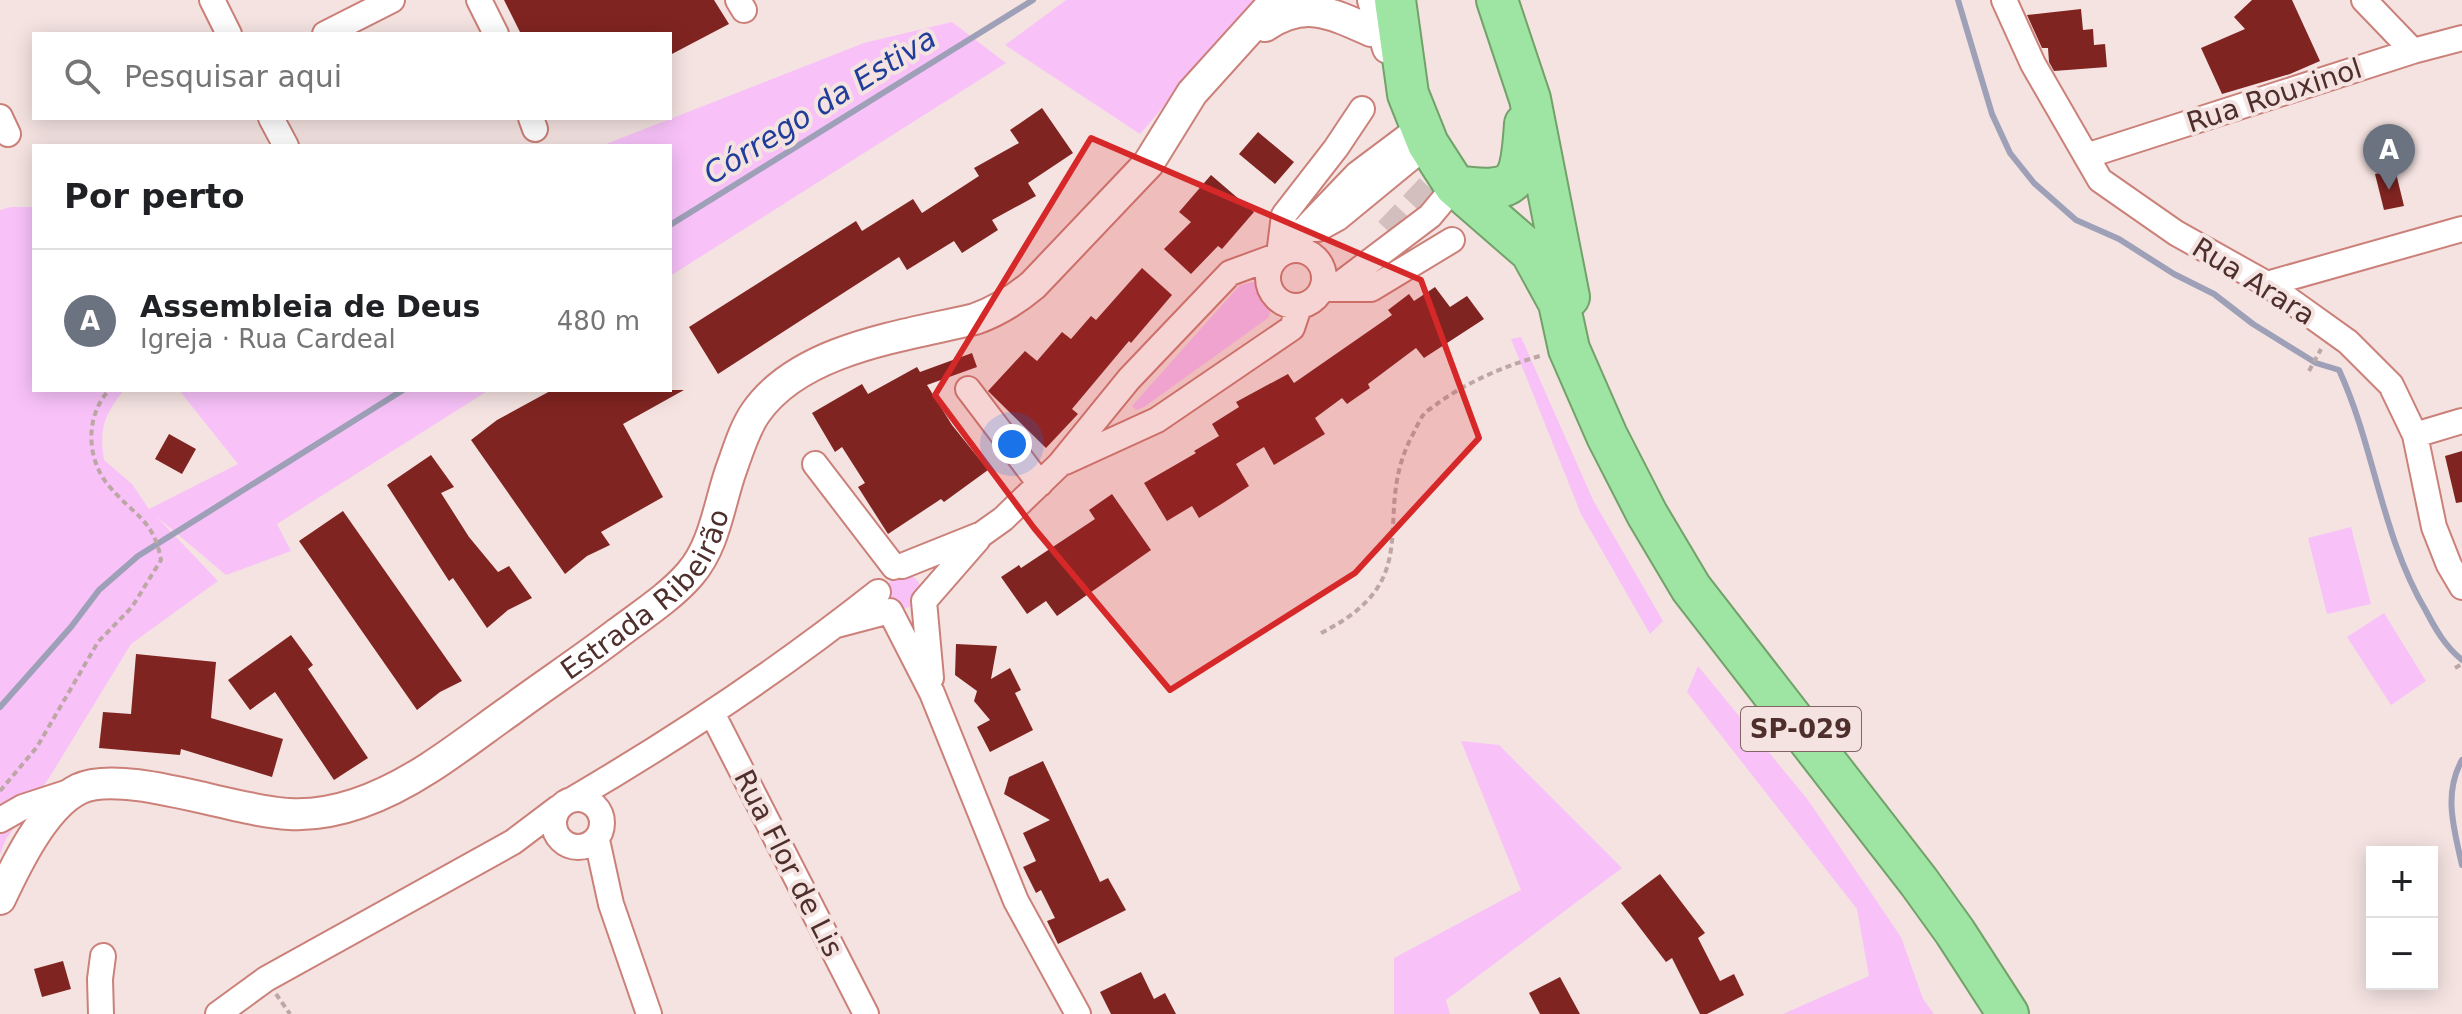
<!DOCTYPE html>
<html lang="pt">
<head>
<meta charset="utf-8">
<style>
  :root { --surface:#fff; --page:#f6f6f6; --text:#202124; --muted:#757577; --line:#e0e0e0; --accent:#111827 }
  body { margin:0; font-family:"DejaVu Sans",sans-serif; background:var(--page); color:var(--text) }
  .controls { position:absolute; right:24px; bottom:24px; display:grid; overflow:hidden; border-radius:0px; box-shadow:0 4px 20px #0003 }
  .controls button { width:72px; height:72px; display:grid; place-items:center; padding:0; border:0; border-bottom:2px solid var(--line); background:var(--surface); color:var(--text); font:40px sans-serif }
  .you { position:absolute; left:1012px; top:444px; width:28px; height:28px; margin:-20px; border:6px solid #fff; border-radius:50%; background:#1a73e8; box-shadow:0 0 0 12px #1a73e833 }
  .badge { display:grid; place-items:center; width:52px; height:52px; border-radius:50%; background:var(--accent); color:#fff; font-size:26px; font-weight:700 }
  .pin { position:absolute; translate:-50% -66px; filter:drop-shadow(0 2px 4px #0008) }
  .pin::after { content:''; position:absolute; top:42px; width:28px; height:24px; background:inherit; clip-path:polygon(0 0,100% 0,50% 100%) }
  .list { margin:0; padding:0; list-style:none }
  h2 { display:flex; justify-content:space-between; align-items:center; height:104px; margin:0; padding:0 32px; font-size:34px }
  h2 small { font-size:26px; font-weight:400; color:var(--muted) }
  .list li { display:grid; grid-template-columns:52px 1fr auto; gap:24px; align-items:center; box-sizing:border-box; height:144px; padding:0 32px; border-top:2px solid var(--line) }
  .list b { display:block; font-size:30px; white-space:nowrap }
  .list p { margin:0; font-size:26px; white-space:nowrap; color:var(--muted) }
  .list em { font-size:26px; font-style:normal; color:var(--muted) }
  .icon { flex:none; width:44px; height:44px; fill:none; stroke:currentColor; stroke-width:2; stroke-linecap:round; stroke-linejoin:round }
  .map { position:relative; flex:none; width:2462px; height:1014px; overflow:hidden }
  .search { position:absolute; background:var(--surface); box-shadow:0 4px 20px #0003; left:32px; top:32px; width:640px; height:88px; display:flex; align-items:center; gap:20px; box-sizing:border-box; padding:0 28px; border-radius:0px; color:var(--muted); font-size:30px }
  .panel { position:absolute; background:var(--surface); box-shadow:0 4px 20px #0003; left:32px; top:144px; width:640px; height:248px; border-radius:0px }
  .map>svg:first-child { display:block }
  .green { fill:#f8c2f9 }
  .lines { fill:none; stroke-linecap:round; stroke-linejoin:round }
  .stream { stroke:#9ea0b7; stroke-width:6 }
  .building { fill:#802421 }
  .minor-tunnel { stroke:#d3bfbd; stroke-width:24; stroke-dasharray:24 12; stroke-linecap:butt }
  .minor-casing { stroke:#cb8179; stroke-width:28 }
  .tertiary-casing { stroke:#cb8179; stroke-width:34 }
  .trunk-casing { stroke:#72a16a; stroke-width:44 }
  .path { stroke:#bda7a5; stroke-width:4; stroke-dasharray:6 4; stroke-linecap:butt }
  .minor { stroke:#fff; stroke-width:24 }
  .tertiary { stroke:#fff; stroke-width:30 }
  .trunk { stroke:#9ee4a3; stroke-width:40 }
  .marked { fill:#d62828; fill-opacity:0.2; stroke:#d62828; stroke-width:6; stroke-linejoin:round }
  .labels { text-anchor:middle; stroke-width:8; stroke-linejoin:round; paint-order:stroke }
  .shield { fill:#f4e3e1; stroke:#806562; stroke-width:2 }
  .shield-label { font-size:26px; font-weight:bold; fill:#4e2f2c }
  .street-label { font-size:28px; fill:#4e2f2c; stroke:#f4e3e1 }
  .water-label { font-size:30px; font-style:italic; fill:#203d9a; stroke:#f4e3e1 }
</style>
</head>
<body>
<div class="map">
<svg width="2462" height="1014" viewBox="0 0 2462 1014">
  <rect width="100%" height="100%" fill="#f4e3e1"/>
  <!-- green -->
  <path class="green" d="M1066 0H1255L1140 134 1005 45Z
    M952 22 1006 63 670 276V146H601L864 43Z
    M11 207H34V390H124C104 415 99 428 104 460L132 484 149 509 238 464 179 390H489L277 524 291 551 226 575 157 517 218 581 131 644 49 778 6 839 0 854V210Z
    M1254 282C1270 290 1275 301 1268 318L1144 407 1136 410 1132 406 1240 285Z
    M1521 337 1593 500 1663 621 1650 634 1581 514 1511 339Z
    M2351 527 2371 604 2327 614 2308 538Z
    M887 591a17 17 0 1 1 34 0a17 17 0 1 1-34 0Z
    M2384 613 2426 681 2391 705 2347 637Z
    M1698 666 1808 800 1901 937 1923 999 1934 1014H1783L1869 976 1857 909 1687 692Z
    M1461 741 1499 745 1622 868 1446 1000 1450 1014H1394V958L1521 890Z"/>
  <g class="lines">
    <!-- stream -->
    <path class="stream" d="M1958 0 1992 114 2010 153 2034 183 2076 220 2119 239 2174 274 2214 294 2253 324 2316 363 2339 370C2375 448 2381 535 2426 611 2436 630 2445 646 2462 660
      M670 225 1033 0
      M0 707 71 627 99 590 138 556 403 390
      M2462 760C2443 794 2454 829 2462 865"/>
  </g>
  <!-- building -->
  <path class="building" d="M504 0H714L729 24 670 55V34H521Z
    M2252 0H2292L2320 61 2290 74 2222 94 2201 48 2245 29 2234 17Z
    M2081 9 2083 30 2093 29 2094 45 2105 44 2107 67 2054 71 2049 62 2048 48H2042L2027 15Z
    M1042 108 1073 153 1028 183 1036 196 992 220 998 230 962 253 954 241 907 270 899 257 718 374 689 327 856 221 862 231 913 199 922 213 979 176 974 168 1019 143 1010 130Z
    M1258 132 1294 162 1275 184 1239 154Z
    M2395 169 2404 206 2384 210 2375 174Z
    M1211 175 1254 212 1222 249 1218 246 1191 274 1164 249 1191 222 1179 212Z
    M1142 268 1172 295 1131 343 1129 341 1072 409 1078 414 1046 448 988 391 1025 351 1037 361 1062 332 1071 339 1091 316 1096 320Z
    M1435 287 1450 307 1467 296 1484 319 1424 358 1416 348 1368 384 1370 388 1347 404 1342 398 1315 418 1325 434 1274 465 1264 447 1236 464 1249 486 1223 503 1199 518 1192 506 1167 521 1144 483 1196 453 1194 451 1219 436 1212 424 1239 407 1236 402 1288 374 1294 383 1392 315 1388 310 1409 294 1414 301Z
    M972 353 977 367 927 385 952 425 988 470 944 502 941 499 888 534 858 487 865 483 842 447 835 452 812 413 862 384 868 394 917 367 920 372Z
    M552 390H684L623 424 663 497 601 532 610 545 587 556 565 574 471 440 497 420Z
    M169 434 196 449 182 474 155 459Z
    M2462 451V502L2456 503 2445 456Z
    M431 455 454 487 441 493 469 537 498 572 509 566 532 598 508 610 487 628 453 578 449 581 387 485Z
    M1112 494 1151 550 1057 616 1046 601 1027 614 1001 577 1019 565 1021 568 1095 519 1089 510Z
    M343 511 462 681 440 692 417 710 299 541Z
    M291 635 313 665 308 669 368 758 334 780 275 692 250 710 228 680Z
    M956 644 997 646 991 679 1010 668 1021 690 1015 693 1033 730 990 752 977 727 990 720 974 701 977 691 955 675Z
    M136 654 216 662 211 718 283 739 272 777 181 749 180 755 99 748 103 712 131 714Z
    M1043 761 1100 882 1108 878 1126 910 1058 944 1047 921 1055 918 1041 890 1036 893 1023 867 1036 861 1023 833 1050 820 1004 794 1009 777Z
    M1660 874 1705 933 1698 938 1720 981 1734 974 1744 995 1707 1014H1700L1672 958 1666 962 1621 903Z
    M63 961 71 989 42 997 34 969Z
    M1141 972 1154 999 1165 993 1176 1014H1111L1100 992Z
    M1560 977 1580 1014H1540L1529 993Z"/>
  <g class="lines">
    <!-- minor-tunnel -->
    <path class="minor-tunnel" d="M1387 230 1444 170"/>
    <!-- minor casing -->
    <g class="minor-casing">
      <path id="minor" d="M212 0 229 34
        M479 0 496 34
        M738 0 744 10
        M2004 0 2033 64 2100 180 2176 233 2267 284 2348 342 2391 385 2415 435 2434 527 2449 565 2462 587
        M2364 0 2413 51
        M325 34 392 0
        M0 117 8 134
        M271 118 286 146
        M531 118 535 129
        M2086 156 2413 51 2462 38
        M1309 224 1357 174 1421 126
        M1268 278a28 28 0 1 1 56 0a28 28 0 1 1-56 0Z
        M1297 250 1305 228 1318 229 1338 218 1428 144
        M2267 284 2462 229
        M1327 289 1336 287 1430 216 1455 186
        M1329 289H1371L1452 240
        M968 389 1040 484
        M2415 435 2462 421
        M1065 462 1157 420 1292 328 1299 307
        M815 464 894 567
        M902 566 982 534 1003 519 1059 465 1129 379 1230 273 1279 255 1284 215 1336 148 1362 109
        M837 625 890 611 932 693 1016 901 1078 1014
        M931 678 924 601 978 539
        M712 713 866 1014
        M573 799C679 737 782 668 878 592
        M554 823a24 24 0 1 1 48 0a24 24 0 1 1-48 0Z
        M0 820 23 807 69 792
        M597 840 611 904 649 1014
        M101 1014 100 979 103 956
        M218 1014 266 979 513 842 558 808"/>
    </g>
    <!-- tertiary casing -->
    <g class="tertiary-casing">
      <g id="tertiary">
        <path d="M1373 0 1388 48"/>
        <path d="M1265 26C1304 0 1329 12 1371 31"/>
        <path id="s1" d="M0 899C16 865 44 806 79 789 123 768 236 812 289 814 339 817 387 795 429 768 457 750 484 729 511 710 546 684 583 660 618 633 642 615 670 597 690 574 715 545 719 504 731 470 738 451 744 429 756 412 801 348 904 336 975 319 998 311 1015 300 1033 285L1148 164 1192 93 1276 0"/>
      </g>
    </g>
    <!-- trunk casing -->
    <g class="trunk-casing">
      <path id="trunk" d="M1395 0 1408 94 1428 144 1455 186 1531 252 1559 303 1569 349 1607 436 1647 514 1691 588 1919 882 1955 932 2008 1014
        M1497 0 1530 99 1569 297
        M1455 186C1519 195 1521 183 1525 124"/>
    </g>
    <!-- path -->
    <path class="path" d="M2309 371 2321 349
      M1321 633C1431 578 1369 518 1412 436 1416 429 1419 420 1424 414 1427 410 1434 407 1438 403 1471 380 1505 366 1543 355
      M2455 668 2462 664
      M0 791 37 747 98 642 132 607 161 560C154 519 133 515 109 486 86 459 85 416 109 390
      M276 994 290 1014"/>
    <!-- minor -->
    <use href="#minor" class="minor"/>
    <!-- tertiary -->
    <use href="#tertiary" class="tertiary"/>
    <!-- trunk -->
    <use href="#trunk" class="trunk"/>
  </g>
  <!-- marked area -->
  <path class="marked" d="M1091 138 1421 280 1479 438 1355 573 1170 690 1034 528 935 395Z"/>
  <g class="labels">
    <!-- shield labels -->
    <rect class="shield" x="1741" y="707" width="120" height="44" rx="6"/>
    <g class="shield-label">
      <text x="1801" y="738">SP-029</text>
    </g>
    <!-- street labels -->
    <g class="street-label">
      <text transform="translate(2274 95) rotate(-18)" y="10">Rua Rouxinol</text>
      <text transform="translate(2254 281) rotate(32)" y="10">Rua Arara</text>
      <text dy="10" stroke="none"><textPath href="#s1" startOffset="782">Estrada Ribeirão</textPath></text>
      <text transform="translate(789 863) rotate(63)" y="10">Rua Flor de Lis</text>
    </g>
    <!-- water labels -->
    <g class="water-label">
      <text transform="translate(820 106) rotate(-32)" y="10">Córrego da Estiva</text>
    </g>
  </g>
</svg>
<div class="controls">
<button>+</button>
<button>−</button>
</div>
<div class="you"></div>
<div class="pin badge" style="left:2389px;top:190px;background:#6b7280">A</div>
<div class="search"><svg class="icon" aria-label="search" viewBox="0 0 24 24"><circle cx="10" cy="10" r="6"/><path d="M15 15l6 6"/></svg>Pesquisar aqui</div>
<section class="panel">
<h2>Por perto<small></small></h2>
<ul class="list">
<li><span class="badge" style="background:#6b7280">A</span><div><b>Assembleia de Deus</b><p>Igreja · Rua Cardeal</p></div><em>480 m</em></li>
</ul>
</section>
</div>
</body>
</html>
